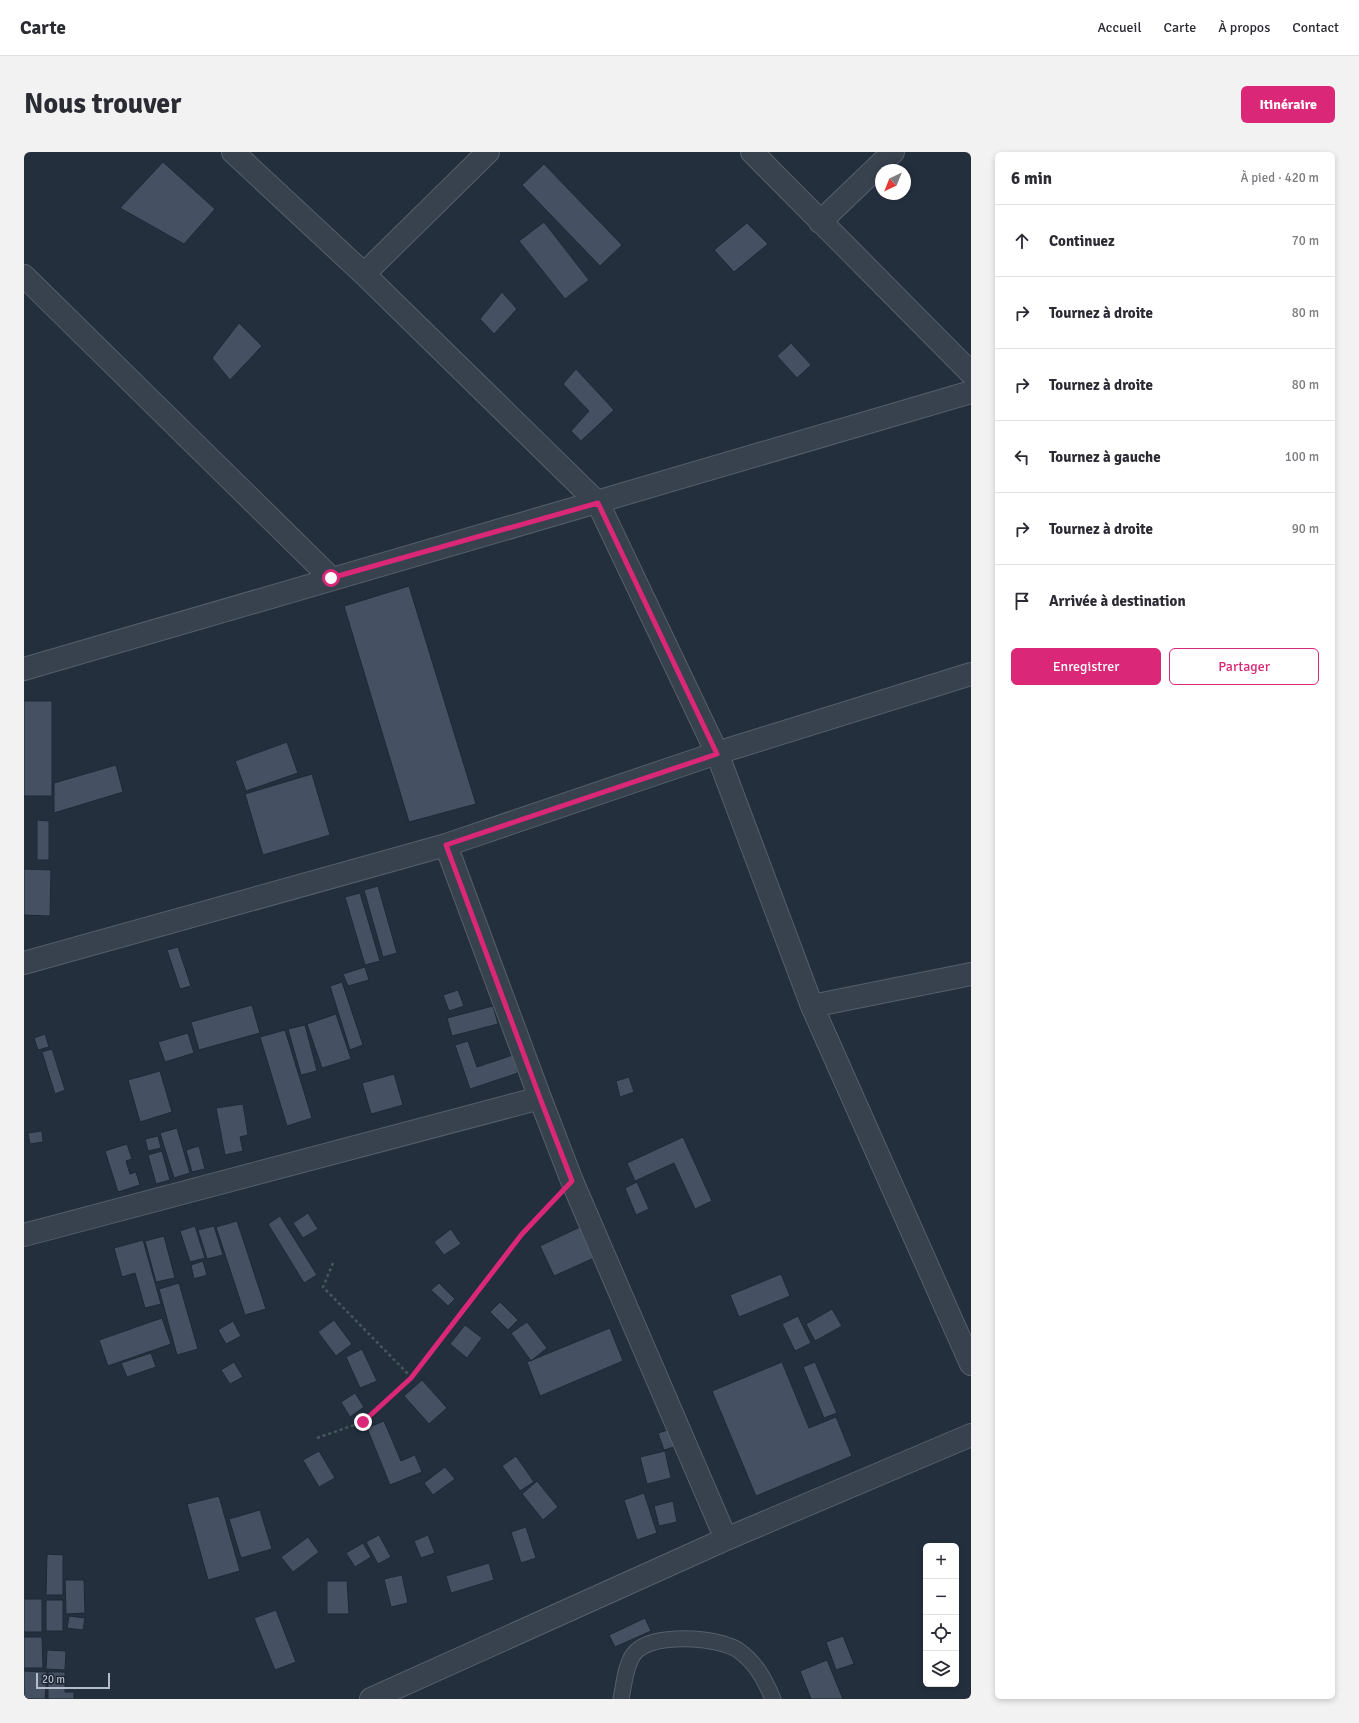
<!DOCTYPE html>
<html lang="fr">
<head>
<meta charset="utf-8">
<style>
  :root { --surface:#fff; --page:#f2f2f3; --text:#2b2b33; --muted:#7c7c81; --line:#e1e1e2; --accent:#db2777 }
  body { margin:0; font-family:Signika,sans-serif; background:var(--page); color:var(--text) }
  .controls { position:absolute; right:12px; bottom:12px; display:grid; overflow:hidden; border-radius:6px; box-shadow:0 2px 6px #0003 }
  .controls button { width:36px; height:36px; display:grid; place-items:center; padding:0; border:0; border-bottom:1px solid var(--line); background:var(--surface); color:var(--text); font:20px sans-serif }
  .compass { position:absolute; left:851px; top:12px; width:36px; height:36px; border-radius:50%; background:var(--surface); box-shadow:0 2px 6px #0003; rotate:223deg }
  .scale { position:absolute; left:12px; bottom:10px; width:74px; box-sizing:border-box; padding-left:4px; border:2px solid #b4bcc9; border-top:0; font-size:11px; line-height:14px; white-space:nowrap; color:#b4bcc9; -webkit-text-stroke:3px #1d2633; paint-order:stroke }
  .stop { position:absolute; width:12px; height:12px; margin:-9px; border:3px solid #db2777; border-radius:50%; background:#fff }
  .stop.end { background:#db2777; border-color:#fff; box-shadow:0 1px 4px #0008 }
  .list { margin:0; padding:0; list-style:none }
  h2 { display:flex; justify-content:space-between; align-items:center; height:52px; margin:0; padding:0 16px; font-size:17px }
  h2 small { font-size:13px; font-weight:400; color:var(--muted) }
  .list li { display:grid; grid-template-columns:26px 1fr auto; gap:12px; align-items:center; box-sizing:border-box; height:72px; padding:0 16px; border-top:1px solid var(--line) }
  .list b { display:block; font-size:15px; white-space:nowrap }
  .list em { font-size:13px; font-style:normal; color:var(--muted) }
  .actions { display:flex; gap:8px; padding:12px 16px }
  .actions a { flex:1; padding:9px 0; border:1px solid var(--accent); border-radius:6px; text-align:center; font-size:14px; color:var(--accent) }
  .actions .main { background:var(--accent); color:#fff }
  .icon { flex:none; width:22px; height:22px; fill:none; stroke:currentColor; stroke-width:2; stroke-linecap:round; stroke-linejoin:round }
  .map { position:relative; flex:none; width:947px; height:1547px; overflow:hidden; border-radius:6px }
  header { display:flex; align-items:center; gap:24px; box-sizing:border-box; height:56px; padding:0 20px; background:var(--surface); border-bottom:1px solid var(--line) }
  header strong { font-size:19px }
  nav { display:flex; gap:22px; margin-inline-start:auto; font-size:14px }
  .intro { display:flex; align-items:center; justify-content:space-between; box-sizing:border-box; height:96px; padding:0 24px }
  h1 { margin:0; font-size:28px }
  .button { padding:10px 18px; border-radius:6px; background:var(--accent); color:#fff; font-size:14px; font-weight:700 }
  main { display:flex; gap:24px; padding:0 24px }
  aside { flex:1; background:var(--surface); border-radius:6px; box-shadow:0 2px 6px #0003 }
  .map>svg:first-child { display:block }
  .building { fill:#455162; stroke:#1f2835 }
  .lines { fill:none; stroke-linecap:round; stroke-linejoin:round }
  .lane-casing { stroke:#565f6c; stroke-width:17 }
  .street-casing { stroke:#565f6c; stroke-width:24 }
  .path { stroke:#44595c; stroke-width:2.5; stroke-dasharray:3 3; stroke-linecap:butt }
  .lane { stroke:#38414e; stroke-width:15 }
  .street { stroke:#38414e; stroke-width:22 }
  .route { stroke:#db2777; stroke-width:5 }
</style>
</head>
<body>
<header>
<strong>Carte</strong>
<nav><a>Accueil</a><a>Carte</a><a>À propos</a><a>Contact</a></nav>
</header>
<div class="intro"><h1>Nous trouver</h1><a class="button">Itinéraire</a></div>
<main>
<div class="map">
<svg width="947" height="1547" viewBox="0 0 947 1547">
  <rect width="100%" height="100%" fill="#242f3e"/>
  <!-- building -->
  <path class="building" d="M139 10 191 57 160 92 96 56Z
    M520 12 598 93 576 114 498 33Z
    M520 70 565 128 541 147 495 89Z
    M723 71 744 92 710 120 690 98Z
    M478 140 493 157 470 182 456 167Z
    M215 171 238 194 206 228 188 206Z
    M767 191 787 213 773 226 753 204Z
    M552 217 590 258 557 289 547 279 565 259 539 232Z
    M385 434 452 652 385 670 320 454Z
    M0 549H28V644H0Z
    M263 590 274 621 222 639 211 609Z
    M92 613 99 640 30 661V631Z
    M288 622 306 683 239 703 221 642Z
    M13 668 25 669V708H13Z
    M0 717 27 718 26 764 0 763Z
    M354 734 373 801 359 805 340 738Z
    M336 741 356 809 341 813 321 745Z
    M154 795 167 834 156 837 143 798Z
    M341 815 345 828 324 834 319 822Z
    M318 830 339 893 326 898 306 834Z
    M434 838 440 854 425 859 419 843Z
    M228 853 236 881 175 898 167 870Z
    M469 854 474 872 428 884 423 866Z
    M312 862 327 907 298 916 283 872Z
    M281 873 293 919 277 923 264 877Z
    M261 878 288 966 263 974 236 885Z
    M164 881 170 901 141 910 134 890Z
    M21 882 25 895 14 898 10 886Z
    M444 889 453 915 489 903 494 921 446 937 431 893Z
    M28 897 41 938 31 942 18 900Z
    M136 919 148 960 116 970 104 928Z
    M370 922 379 953 347 962 338 931Z
    M605 925 610 940 596 945 592 929Z
    M219 952 224 983 216 985 219 999 201 1003 192 956Z
    M153 976 166 1021 150 1026 136 981Z
    M18 979 19 990 6 992 4 981Z
    M134 984 137 996 124 999 121 987Z
    M659 985 688 1049 671 1057 650 1011 611 1029 603 1011Z
    M103 992 108 1007 102 1009 106 1022 112 1020 116 1033 94 1040 81 999Z
    M175 994 181 1017 168 1020 162 998Z
    M138 999 146 1028 132 1032 124 1003Z
    M613 1030 625 1057 612 1063 601 1036Z
    M284 1061 294 1077 279 1086 269 1071Z
    M256 1064 293 1123 280 1131 244 1072Z
    M213 1069 242 1157 221 1163 192 1075Z
    M171 1074 181 1106 166 1110 156 1079Z
    M190 1074 199 1103 183 1107 174 1078Z
    M556 1075 570 1106 530 1124 516 1094Z
    M427 1077 437 1092 420 1103 410 1090Z
    M140 1084 151 1126 132 1130 121 1089Z
    M119 1088 137 1152 121 1156 111 1121 98 1125 90 1096Z
    M179 1109 183 1123 170 1127 167 1113Z
    M757 1122 766 1144 715 1165 706 1143Z
    M155 1131 174 1197 153 1203 135 1137Z
    M415 1131 431 1147 424 1154 407 1138Z
    M476 1150 494 1168 484 1178 466 1160Z
    M808 1157 818 1174 791 1189 782 1172Z
    M774 1164 787 1191 771 1199 758 1172Z
    M138 1166 147 1192 84 1214 75 1188Z
    M310 1168 328 1192 312 1204 294 1180Z
    M209 1169 217 1184 202 1192 194 1178Z
    M503 1170 523 1196 507 1209 487 1181Z
    M441 1173 458 1186 443 1206 426 1192Z
    M586 1176 599 1209 516 1244 503 1210Z
    M338 1197 353 1229 336 1236 322 1205Z
    M127 1201 132 1215 103 1225 97 1211Z
    M210 1210 219 1225 206 1232 197 1218Z
    M758 1210 785 1276 812 1265 828 1304 732 1344 688 1239Z
    M791 1210 813 1261 800 1266 779 1215Z
    M398 1228 423 1256 405 1272 380 1244Z
    M331 1241 340 1255 326 1265 317 1250Z
    M360 1269 377 1309 391 1303 398 1320 366 1333 343 1276Z
    M647 1277 653 1294 640 1298 634 1281Z
    M295 1299 311 1326 295 1335 279 1308Z
    M641 1299 647 1326 623 1332 616 1305Z
    M492 1304 510 1330 496 1339 478 1314Z
    M421 1315 431 1327 409 1343 400 1331Z
    M513 1329 534 1355 519 1368 498 1342Z
    M620 1341 633 1381 613 1388 600 1348Z
    M195 1344 216 1419 184 1428 163 1352Z
    M649 1349 653 1370 635 1374 630 1354Z
    M236 1358 248 1397 217 1406 205 1367Z
    M502 1375 512 1406 497 1411 487 1380Z
    M355 1383 367 1405 354 1412 342 1390Z
    M404 1383 411 1401 397 1406 390 1389Z
    M284 1385 295 1400 269 1420 257 1405Z
    M339 1391 347 1405 331 1415 322 1401Z
    M23 1402 39 1403V1443H22Z
    M465 1411 470 1428 427 1441 422 1424Z
    M378 1423 384 1451 367 1455 360 1427Z
    M41 1428H60L61 1461 42 1462Z
    M303 1429H323L325 1462H303Z
    M0 1447H18V1480H0Z
    M22 1448H39V1479H22Z
    M252 1458 272 1510 251 1518 230 1466Z
    M45 1464 61 1466 59 1478 43 1476Z
    M621 1466 627 1479 591 1495 585 1483Z
    M819 1484 830 1512 812 1518 802 1490Z
    M0 1485H18L19 1516H0Z
    M23 1498 42 1499 41 1518 22 1517Z
    M803 1508 819 1547H787L776 1519Z
    M0 1519 23 1520 21 1547H0Z
    M24 1520H41V1540H50V1547H24Z"/>
  <g class="lines">
    <!-- lane casing -->
    <g class="lane-casing">
      <path id="lane" d="M597 1547C600 1533 601 1515 609 1503 625 1481 677 1486 700 1492 704 1494 710 1495 714 1498 732 1511 740 1526 749 1547"/>
    </g>
    <!-- street casing -->
    <g class="street-casing">
      <path id="street" d="M209 0 340 122 574 351 693 601 788 854 947 1212
        M728 0 947 221
        M796 70 869 0
        M340 122 464 0
        M0 124 307 426
        M0 517C315 424 632 334 947 240
        M422 693 516 946 548 1029 702 1387
        M0 811 422 693 693 601 947 522
        M788 854 947 822
        M0 1083 516 946
        M347 1547 702 1387 947 1283"/>
    </g>
    <!-- path -->
    <path class="path" d="M309 1111 299 1135 387 1225
      M293 1286 339 1270 387 1225 498 1082 530 1048"/>
    <!-- lane -->
    <use href="#lane" class="lane"/>
    <!-- street -->
    <use href="#street" class="street"/>
  </g>
  <g class="lines">
    <!-- route -->
    <path class="route" d="M307 426 574 351 693 602 422 693 516 946 548 1029 498 1082 387 1226 339 1270"/>
  </g>
</svg>
<div class="controls">
<button>+</button>
<button>−</button>
<button><svg class="icon" aria-label="locate" viewBox="0 0 24 24"><circle cx="12" cy="12" r="6"/><path d="M12 2v4M12 18v4M2 12h4M18 12h4"/></svg></button>
<button><svg class="icon" aria-label="layers" viewBox="0 0 24 24"><path d="M12 4l9 5-9 5-9-5zM3 14l9 5 9-5"/></svg></button>
</div>
<svg class="compass" viewBox="-18 -18 36 36"><path d="M0-13l5 13h-10z" fill="#e53935"/><path d="M0 13l5-13h-10z" fill="#7c7c81"/></svg>
<div class="scale">20 m</div>
<div class="stop" style="left:307px;top:426px"></div>
<div class="stop end" style="left:339px;top:1270px"></div>
</div>
<aside>
<h2>6 min<small>À pied · 420 m</small></h2>
<ul class="list">
<li><svg class="icon" aria-label="ahead" viewBox="0 0 24 24"><path d="M12 20V5M6 11l6-6 6 6"/></svg><div><b>Continuez</b></div><em>70 m</em></li>
<li><svg class="icon" aria-label="right" viewBox="0 0 24 24"><path d="M7 20v-9h11M14 6l5 5-5 5"/></svg><div><b>Tournez à droite</b></div><em>80 m</em></li>
<li><svg class="icon" aria-label="right" viewBox="0 0 24 24"><path d="M7 20v-9h11M14 6l5 5-5 5"/></svg><div><b>Tournez à droite</b></div><em>80 m</em></li>
<li><svg class="icon" aria-label="left" viewBox="0 0 24 24"><path d="M17 20v-9H6M10 6l-5 5 5 5"/></svg><div><b>Tournez à gauche</b></div><em>100 m</em></li>
<li><svg class="icon" aria-label="right" viewBox="0 0 24 24"><path d="M7 20v-9h11M14 6l5 5-5 5"/></svg><div><b>Tournez à droite</b></div><em>90 m</em></li>
<li><svg class="icon" aria-label="arrive" viewBox="0 0 24 24"><path d="M6 21V4h12l-3 4 3 4H6"/></svg><div><b>Arrivée à destination</b></div></li>
</ul>
<div class="actions"><a class="main">Enregistrer</a><a>Partager</a></div>
</aside>
</main>
</body>
</html>
